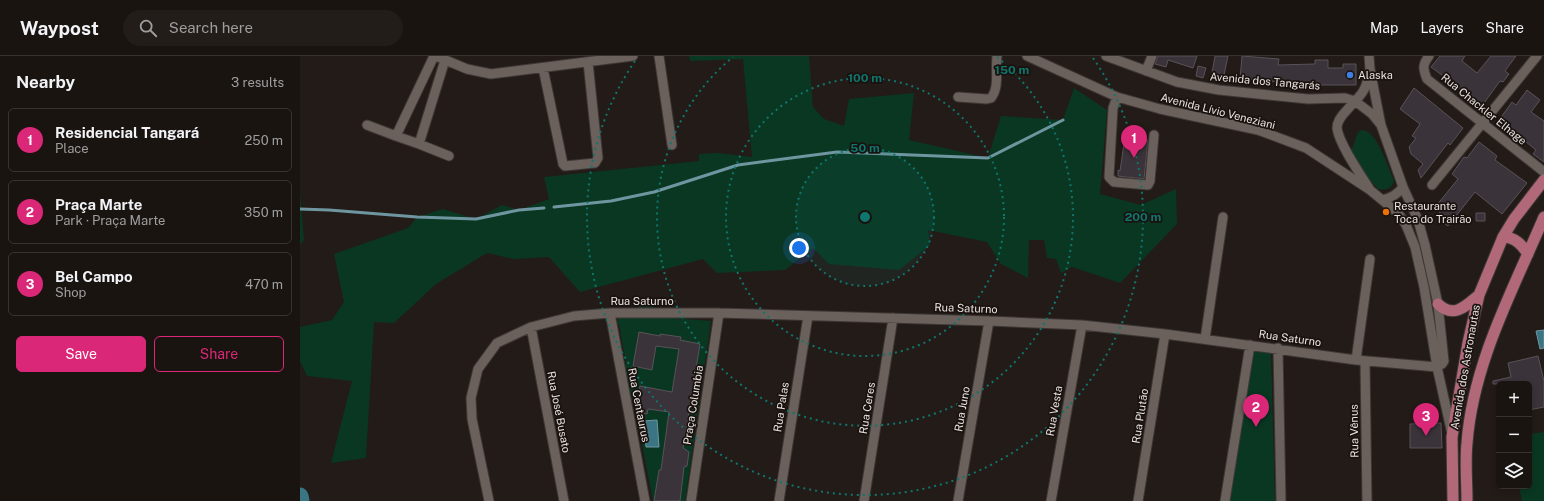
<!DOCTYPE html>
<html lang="en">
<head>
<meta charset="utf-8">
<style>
  :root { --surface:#1a1411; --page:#231d1a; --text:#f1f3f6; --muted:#9f9e9f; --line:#383331; --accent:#db2777 }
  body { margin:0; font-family:"Public Sans",sans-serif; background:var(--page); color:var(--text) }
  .controls { position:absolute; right:12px; bottom:12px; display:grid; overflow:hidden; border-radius:6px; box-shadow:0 2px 6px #0003 }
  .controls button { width:36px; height:36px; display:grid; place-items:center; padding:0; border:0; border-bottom:1px solid var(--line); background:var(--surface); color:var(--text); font:20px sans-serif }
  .you { position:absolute; left:499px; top:192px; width:14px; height:14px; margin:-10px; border:3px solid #fff; border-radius:50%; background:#1a73e8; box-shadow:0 0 0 6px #1a73e833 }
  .badge { display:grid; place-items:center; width:26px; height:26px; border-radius:50%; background:var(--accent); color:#fff; font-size:13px; font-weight:700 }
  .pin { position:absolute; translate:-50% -33px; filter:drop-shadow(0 1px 2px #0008) }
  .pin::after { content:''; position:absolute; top:21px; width:14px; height:12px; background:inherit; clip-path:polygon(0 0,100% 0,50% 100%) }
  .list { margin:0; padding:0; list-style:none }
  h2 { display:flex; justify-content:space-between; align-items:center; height:52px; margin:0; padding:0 16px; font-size:17px }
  h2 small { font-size:13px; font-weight:400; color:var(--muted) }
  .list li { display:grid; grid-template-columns:26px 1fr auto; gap:12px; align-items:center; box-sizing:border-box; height:64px; margin:0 8px 8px; padding:0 8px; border:1px solid var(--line); border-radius:6px }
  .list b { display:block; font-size:15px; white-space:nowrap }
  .list p { margin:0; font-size:13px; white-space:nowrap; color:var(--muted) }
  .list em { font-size:13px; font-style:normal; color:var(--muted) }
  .actions { display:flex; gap:8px; padding:12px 16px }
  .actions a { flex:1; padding:9px 0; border:1px solid var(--accent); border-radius:6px; text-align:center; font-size:14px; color:var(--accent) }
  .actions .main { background:var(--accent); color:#fff }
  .icon { flex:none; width:22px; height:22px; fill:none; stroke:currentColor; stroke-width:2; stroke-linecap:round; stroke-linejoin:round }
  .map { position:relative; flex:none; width:1244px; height:445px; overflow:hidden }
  header { display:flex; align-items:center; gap:24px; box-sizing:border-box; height:56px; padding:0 20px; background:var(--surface); border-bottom:1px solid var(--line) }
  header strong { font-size:19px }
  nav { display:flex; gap:22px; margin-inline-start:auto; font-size:14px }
  .search { width:280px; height:36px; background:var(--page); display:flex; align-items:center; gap:10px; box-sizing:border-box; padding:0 14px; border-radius:22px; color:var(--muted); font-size:15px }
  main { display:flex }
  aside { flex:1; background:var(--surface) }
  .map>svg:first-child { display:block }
  .green { fill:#0a3722 }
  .water { fill:#3b7584; stroke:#6f96a0 }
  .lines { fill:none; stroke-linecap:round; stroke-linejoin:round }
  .stream { stroke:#6f96a0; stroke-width:3 }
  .river { stroke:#3b7584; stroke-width:17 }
  .building { fill:#3a3339; stroke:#595258 }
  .minor-casing { stroke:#3d3735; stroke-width:11 }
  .major-casing { stroke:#3d3735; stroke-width:13 }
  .minor { stroke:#6a605c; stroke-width:9 }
  .major { stroke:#b16979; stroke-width:11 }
  .ring { fill:none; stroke:#0f766e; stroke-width:2; stroke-dasharray:2 4 }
  .shop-dot { fill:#3f7fe0; stroke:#19120e; stroke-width:1.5 }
  .food-dot { fill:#e8710a; stroke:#19120e; stroke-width:1.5 }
  .labels { text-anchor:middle; stroke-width:3.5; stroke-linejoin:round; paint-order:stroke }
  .poi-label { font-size:11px; fill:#e9e3e1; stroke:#19120e; text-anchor:start }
  .street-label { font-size:11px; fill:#e9e3e1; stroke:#19120e }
  .centre { fill:#0f766e; stroke:#19120e; stroke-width:2 }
  .ring-label { font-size:12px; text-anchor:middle; font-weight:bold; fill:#0f766e; stroke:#19120e; stroke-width:3.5; stroke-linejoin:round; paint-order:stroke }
</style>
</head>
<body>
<header>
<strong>Waypost</strong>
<div class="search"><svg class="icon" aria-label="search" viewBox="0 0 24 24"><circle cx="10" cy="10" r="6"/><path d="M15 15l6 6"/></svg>Search here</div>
<nav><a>Map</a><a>Layers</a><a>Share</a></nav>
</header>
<main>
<aside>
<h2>Nearby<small>3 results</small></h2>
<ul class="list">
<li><span class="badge">1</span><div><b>Residencial Tangará</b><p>Place</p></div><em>250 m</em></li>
<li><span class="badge">2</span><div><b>Praça Marte</b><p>Park · Praça Marte</p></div><em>350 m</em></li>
<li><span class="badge">3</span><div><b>Bel Campo</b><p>Shop</p></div><em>470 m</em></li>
</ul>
<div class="actions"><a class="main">Save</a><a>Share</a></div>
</aside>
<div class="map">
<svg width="1244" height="445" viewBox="0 0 1244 445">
  <rect width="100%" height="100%" fill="#231b17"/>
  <!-- green -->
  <path class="green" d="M389 0H509L513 51 524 63 544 70 549 43 614 37 609 84 688 102 701 60 763 64 774 32 807 54 800 138 841 149 876 133 877 168 820 227 772 211 761 217 756 203 747 202 744 184H729L728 222 701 208 687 186 628 174 630 189 599 214 529 208 513 192 485 214 417 217 403 203 280 236 249 201 213 203 187 197 136 228 94 267 74 266 66 402 31 407 52 325 7 320 0 305V271L32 264 44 246 34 198 108 172 117 161 143 153 176 163 202 149 219 154 249 143 244 121 399 105V98L417 97 452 101 443 3 390 5Z
    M1062 74C1077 74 1088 112 1094 124 1093 132 1086 135 1078 133L1058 111 1051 96 1058 76Z
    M0 135 4 184 0 189Z
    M349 244 362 261 411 265 385 445H353L333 342 331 343 319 329 317 315 326 307 319 268 315 266 318 264 317 258 326 259Z
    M952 295 971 297 975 445H928Z
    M1244 376V445H1222L1219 430H1229V378Z"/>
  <!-- water -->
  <path class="water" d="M1244 274V292L1240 293 1236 275Z
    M357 364 359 391H346L344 365Z"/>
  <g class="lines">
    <!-- stream -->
    <path class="stream" d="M254 151 311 145 354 136 438 109 537 96 688 102 763 64
      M0 153 29 154 117 161 176 163 219 154 244 152"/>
    <!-- river -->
    <path class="river" d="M0 440 1 445"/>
  </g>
  <!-- building -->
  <path class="building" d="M858 0H897L893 12 868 4 866 11 855 8Z
    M915 0H928L924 19 912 17Z
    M942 0 979 3 978 9 1015 8V4H1028V12H1043V8H1056V29H1016L1015 28 968 25V28L956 26 957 24 940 23Z
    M1140 0H1165L1162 5 1177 17 1191 0H1216L1205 15 1209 18 1203 26 1200 25 1179 54 1166 45 1170 40 1131 11Z
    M898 10 906 12 903 22 896 20Z
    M1114 32 1163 72 1150 89 1148 87 1121 122 1118 114 1123 108 1111 98 1109 91 1116 82 1112 80 1120 68 1100 53Z
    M1227 34 1240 44 1231 56 1244 65V106L1233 98 1236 94 1199 64 1212 46 1216 49Z
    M830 80 844 82V84H848L844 123 818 120V114L820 115 825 81 830 82Z
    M1179 86 1197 100 1195 104 1227 127 1202 158 1175 136 1148 170 1141 165 1140 157 1136 150 1158 123 1152 118 1164 101 1167 102Z
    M1176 157H1185V165H1176Z
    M339 276 360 280V278L381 281 380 284 400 288 383 392 389 396 387 410 384 411 380 445H354L359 414H361L369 356 348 353 347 358 336 356 340 330 372 336 379 293 356 290 352 314 333 310Z
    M1238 300 1244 325V351L1229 354V328H1193V325L1211 321 1208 307Z
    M1141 367 1142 392H1110V368Z"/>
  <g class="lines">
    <!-- minor casing -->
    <g class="minor-casing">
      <path id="minor" d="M134 0 96 80 119 88 145 4
        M136 0 167 13 191 18 333 0
        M359 0 372 89
        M727 0 817 41 860 53 958 74 1006 92 1070 134 1098 157 1106 169 1115 191 1124 231 1137 311 1152 378
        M806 0 877 26 919 34 1008 43 1045 42 1055 45 1072 58 1081 69
        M1069 0 1070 13 1081 69 1103 131 1118 164 1125 189 1138 248 1144 305 1142 308 1137 311
        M1129 0C1122 9 1123 13 1127 23L1244 116
        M243 12 263 108 265 110 295 107 298 102 288 6
        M846 15 852 0
        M658 41 687 43 691 42C700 31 695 13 697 0
        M817 41 813 52 809 121 814 126 848 129 850 125 854 79
        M67 69 96 80
        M119 88 149 100
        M1132 129 1237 0
        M1069 132C1060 118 1039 88 1037 72 1037 65 1043 58 1047 54 1060 39 1065 38 1069 18
        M1082 144C1091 142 1098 138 1103 131
        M310 257 345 445
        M231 271 264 445
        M905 283 923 161
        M978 292 981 445
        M1056 304 1070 203
        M1065 305 1067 445
        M189 445 172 363 171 342 178 313 197 287 231 271 274 260 310 257H419L689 265 782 269 865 278 1056 304 1137 311
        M391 445 419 257
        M479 445 508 260
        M564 445 593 262
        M658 445 689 265
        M751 445 782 269
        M838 445 865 278
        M925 445 950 289"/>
    </g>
    <!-- major casing -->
    <g class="major-casing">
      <path id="major" d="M1203 181C1215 181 1222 189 1228 198
        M1138 248C1154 263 1166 250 1179 239
        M1153 445 1152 381 1168 287 1179 239 1203 181 1214 163 1244 124
        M1167 445C1167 426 1165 406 1167 387 1173 307 1213 234 1244 161"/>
    </g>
    <!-- minor -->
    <use href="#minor" class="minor"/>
    <!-- major -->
    <use href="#major" class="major"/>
  </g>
  <!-- distance rings -->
  <circle cx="565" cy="161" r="69" fill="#0f766e" fill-opacity=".12"/>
  <g class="ring">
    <circle cx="565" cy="161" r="69"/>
    <circle cx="565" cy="161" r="139"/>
    <path d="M697 1A208 208 0 1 1 433 1"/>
    <path d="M793 2A278 278 0 1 1 337 2"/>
  </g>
  <!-- markers -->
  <circle class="shop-dot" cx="1050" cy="19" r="4"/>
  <circle class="food-dot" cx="1086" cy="156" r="4"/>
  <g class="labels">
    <!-- poi labels -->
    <g class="poi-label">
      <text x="1058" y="23">Alaska</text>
      <text x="1094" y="154">Restaurante<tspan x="1094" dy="13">Toca do Trairão</tspan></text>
    </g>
    <!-- street labels -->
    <g class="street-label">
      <text transform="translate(965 25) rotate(5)" y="4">Avenida dos Tangarás</text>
      <text transform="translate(1184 53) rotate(39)" y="4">Rua Chackler Elhage</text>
      <text transform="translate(918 55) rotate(14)" y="4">Avenida Lívio Veneziani</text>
      <text x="342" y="249">Rua Saturno</text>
      <text transform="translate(666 252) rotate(2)" y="4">Rua Saturno</text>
      <text transform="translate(990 282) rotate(8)" y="4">Rua Saturno</text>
      <text transform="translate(1165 311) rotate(-80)" y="4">Avenida dos Astronautas</text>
      <text transform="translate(339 349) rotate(79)" y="4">Rua Centaurus</text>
      <text transform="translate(393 349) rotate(-81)" y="4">Praça Columbia</text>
      <text transform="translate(481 351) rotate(-81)" y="4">Rua Palas</text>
      <text transform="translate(567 352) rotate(-81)" y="4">Rua Ceres</text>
      <text transform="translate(662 353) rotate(-80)" y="4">Rua Juno</text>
      <text transform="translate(754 355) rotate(-80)" y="4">Rua Vesta</text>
      <text transform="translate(259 356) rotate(79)" y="4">Rua José Busato</text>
      <text transform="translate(840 360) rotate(-81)" y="4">Rua Plutão</text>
      <text transform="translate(1054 375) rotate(-91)" y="4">Rua Vênus</text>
    </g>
  </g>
  <circle cx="565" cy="161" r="6" class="centre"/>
  <g class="ring-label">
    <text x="712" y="18">150 m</text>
    <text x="565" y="26">100 m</text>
    <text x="565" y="96">50 m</text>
    <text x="843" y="165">200 m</text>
  </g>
</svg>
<div class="controls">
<button>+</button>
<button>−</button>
<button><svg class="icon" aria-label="layers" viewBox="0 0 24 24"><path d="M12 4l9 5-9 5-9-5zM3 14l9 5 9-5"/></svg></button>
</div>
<div class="you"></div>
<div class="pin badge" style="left:834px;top:102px">1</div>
<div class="pin badge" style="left:956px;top:371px">2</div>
<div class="pin badge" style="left:1126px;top:380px">3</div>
</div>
</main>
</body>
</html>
